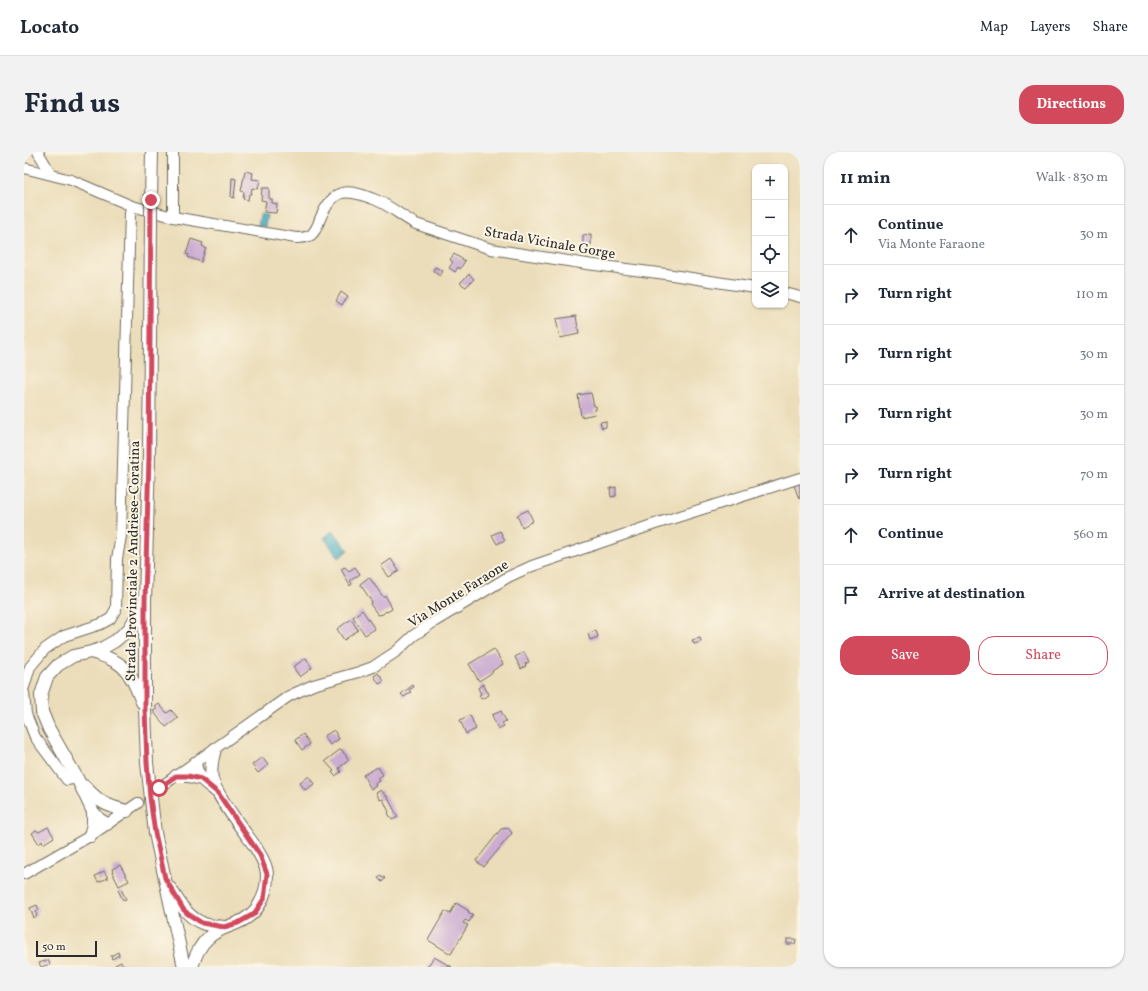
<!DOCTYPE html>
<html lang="en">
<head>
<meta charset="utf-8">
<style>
  :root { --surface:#fff; --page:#f2f2f3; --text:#1f2937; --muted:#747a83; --line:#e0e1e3; --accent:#d1495b }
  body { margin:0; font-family:Vollkorn,serif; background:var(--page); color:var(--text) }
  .controls { position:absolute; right:12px; top:12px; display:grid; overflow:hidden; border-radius:8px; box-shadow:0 1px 3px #0004 }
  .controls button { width:36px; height:36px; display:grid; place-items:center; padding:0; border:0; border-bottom:1px solid var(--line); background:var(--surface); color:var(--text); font:20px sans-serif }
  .scale { position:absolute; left:12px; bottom:10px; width:61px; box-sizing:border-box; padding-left:4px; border:2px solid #2b2b2b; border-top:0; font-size:11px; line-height:14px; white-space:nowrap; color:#2b2b2b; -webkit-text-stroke:3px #fcf5e5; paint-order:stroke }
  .stop { position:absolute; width:12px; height:12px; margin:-9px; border:3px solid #d1495b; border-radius:50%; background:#fff }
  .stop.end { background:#d1495b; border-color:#fff; box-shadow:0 1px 4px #0008 }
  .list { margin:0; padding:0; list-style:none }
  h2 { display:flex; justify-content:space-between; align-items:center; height:52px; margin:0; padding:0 16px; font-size:17px }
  h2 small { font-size:13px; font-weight:400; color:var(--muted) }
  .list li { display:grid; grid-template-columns:26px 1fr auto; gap:12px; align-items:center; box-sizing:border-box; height:60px; padding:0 16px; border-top:1px solid var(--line) }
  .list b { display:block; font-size:15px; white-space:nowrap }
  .list p { margin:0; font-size:13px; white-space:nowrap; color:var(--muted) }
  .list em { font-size:13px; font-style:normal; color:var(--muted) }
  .actions { display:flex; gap:8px; padding:12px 16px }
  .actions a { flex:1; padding:9px 0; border:1px solid var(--accent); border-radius:16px; text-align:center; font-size:14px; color:var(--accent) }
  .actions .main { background:var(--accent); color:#fff }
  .icon { flex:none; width:22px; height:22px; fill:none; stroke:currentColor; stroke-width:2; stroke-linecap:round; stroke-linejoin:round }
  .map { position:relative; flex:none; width:776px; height:815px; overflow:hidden; border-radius:16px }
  header { display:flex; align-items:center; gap:24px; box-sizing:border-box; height:56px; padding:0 20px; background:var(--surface); border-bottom:1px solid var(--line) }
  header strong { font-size:19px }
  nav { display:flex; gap:22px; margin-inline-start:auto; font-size:14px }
  .intro { display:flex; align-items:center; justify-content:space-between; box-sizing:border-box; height:96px; padding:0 24px }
  h1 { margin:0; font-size:28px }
  .button { padding:10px 18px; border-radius:16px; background:var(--accent); color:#fff; font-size:14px; font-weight:700 }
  main { display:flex; gap:24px; padding:0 24px }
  aside { flex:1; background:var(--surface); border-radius:16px; box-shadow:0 1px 3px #0004 }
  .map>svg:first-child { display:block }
  .water { fill:#3ea9be; stroke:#346a74 }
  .building { fill:#cbacd2 }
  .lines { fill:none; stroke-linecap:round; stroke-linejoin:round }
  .minor-casing { stroke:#6e695d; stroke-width:12 }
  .major-casing { stroke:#6e695d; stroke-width:14 }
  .minor { stroke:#fff; stroke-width:10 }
  .major { stroke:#fff; stroke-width:12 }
  .major-bridge-casing { stroke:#6e695d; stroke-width:14; stroke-linecap:butt }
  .major-bridge { stroke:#fff; stroke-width:12 }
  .route { stroke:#d1495b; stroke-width:5 }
  .labels { text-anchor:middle; stroke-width:4; stroke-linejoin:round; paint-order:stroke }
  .street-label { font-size:14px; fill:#2b2b2b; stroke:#fcf5e5 }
</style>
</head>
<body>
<header>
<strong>Locato</strong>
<nav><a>Map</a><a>Layers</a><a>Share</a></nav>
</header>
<div class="intro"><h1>Find us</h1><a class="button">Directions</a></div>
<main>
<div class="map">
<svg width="776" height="815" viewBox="0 0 776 815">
  <rect width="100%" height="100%" fill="#fcf5e5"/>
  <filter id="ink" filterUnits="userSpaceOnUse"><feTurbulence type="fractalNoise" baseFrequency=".025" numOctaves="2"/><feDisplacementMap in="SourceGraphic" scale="8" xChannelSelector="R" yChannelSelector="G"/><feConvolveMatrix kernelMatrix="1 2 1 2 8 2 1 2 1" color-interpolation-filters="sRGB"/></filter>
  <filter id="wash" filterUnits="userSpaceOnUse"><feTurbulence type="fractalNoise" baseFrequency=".012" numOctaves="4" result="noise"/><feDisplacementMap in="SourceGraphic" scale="16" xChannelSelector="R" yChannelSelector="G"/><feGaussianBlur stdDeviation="0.9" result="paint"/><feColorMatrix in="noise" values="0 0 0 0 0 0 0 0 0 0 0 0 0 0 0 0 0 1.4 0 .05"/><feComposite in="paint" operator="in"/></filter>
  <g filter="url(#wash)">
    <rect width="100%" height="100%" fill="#ebddb9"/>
    <!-- water -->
    <path class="water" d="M236 62 243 63 241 75 234 74Z
      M309 378 324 398 315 406 300 386Z"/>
    <g id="blocks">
      <!-- building -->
      <path class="building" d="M221 19 229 21 228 27 236 28 234 37 228 36 227 42H225L224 48 219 47 220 40 217 39Z
        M208 26 212 27 210 46 207 45Z
        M238 36H245V47H248V51L253 52 252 61 240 60 242 49 237 48Z
        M567 82V93H565L566 99H559V83Z
        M167 87 179 91 178 94 182 96 177 110 164 105 165 103 162 102Z
        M430 102 441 109 436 117 434 115 431 120 425 116 429 110 426 108Z
        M411 115 419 119 416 124 409 119Z
        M445 122 450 127 442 135 436 131Z
        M317 140 324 145 318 153 312 149Z
        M552 164 555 182 536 186 532 167Z
        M567 241 570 254H572V258H570L571 262 557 265 554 243Z
        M582 269V275L578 276 576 270Z
        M776 331V346L775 347 770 333Z
        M592 335V344L587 345 586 336Z
        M504 358 509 369 498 375 493 363Z
        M476 379 481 388 473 392 468 383Z
        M367 407 375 419 365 425 357 414Z
        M321 415 325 419 331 415 336 422 326 429 328 432 326 434 317 417Z
        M345 425 359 445 361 443 366 452 368 457 363 460 362 459 359 462 354 463 346 452 348 450 336 432Z
        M338 458 351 477 341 483 329 465Z
        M327 467 334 478 320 488 313 477Z
        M572 478 574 485 566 488 564 482Z
        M676 486 677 490 670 492 668 488Z
        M470 497 479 512 468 519 469 520 455 529 445 512Z
        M500 500 505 510 501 512 502 514 497 517 491 505Z
        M282 506 288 516 276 525 269 515Z
        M354 521 360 529 355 532 350 524Z
        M459 532 465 543 457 547 455 543 457 542 454 536Z
        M389 533 390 535 385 538 387 540 380 545 377 542Z
        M135 552 143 561 147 558 154 566 142 575 129 559 133 557 131 555Z
        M477 559 482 569 478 571 480 574 474 577 468 563Z
        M446 563 452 577 442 582 436 568Z
        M310 578 315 587 306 593 300 584Z
        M279 582 286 592 278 598 271 588Z
        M317 597 325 608 315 616 317 620 311 624 308 620 310 619 301 609Z
        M238 605 244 613 234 621 228 613Z
        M354 615 359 623 354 626 356 629 351 632 352 634 347 637 339 623Z
        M285 624 290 632 281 638 276 631Z
        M357 638 362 644H363L374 665 368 668 364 661 365 660 359 647 356 648 352 641Z
        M24 675 30 685 19 692 18 689 15 692 8 681 12 678 15 680Z
        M484 676 488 681 460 715 452 709 477 677Z
        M96 713 105 729 95 734 88 720H89L88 717Z
        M80 719 84 726 74 730 71 724Z
        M356 723 361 726 358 730 354 726Z
        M97 737 102 747 99 748 94 738Z
        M432 751 445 759 444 760 449 763 445 770 441 768 439 771 444 773 427 802 404 788 421 759 426 762Z
        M13 753 15 758 12 760 13 764 10 766 6 756Z
        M763 787H772L771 792H763Z
        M94 800 95 803 88 807 87 804Z
        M410 805 428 815H403Z
        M24 808 26 812 17 815 15 811Z
        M97 810 100 815H92L91 813Z"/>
    </g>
  </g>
  <g filter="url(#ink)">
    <use href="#blocks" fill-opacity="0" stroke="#6e695d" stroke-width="1"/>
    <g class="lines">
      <!-- minor casing -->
      <g class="minor-casing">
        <path id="minor" d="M14 0 27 22
          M0 16 47 28 108 54 149 65 272 86C277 86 282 86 287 83 292 79 294 73 296 67 310 35 322 36 352 48 367 54 378 65 392 72L467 97 563 112 642 122 731 136
          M149 65V0
          M761 141 776 145
          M0 535 6 515 21 497 40 484 77 472 86 467 92 457 93 407 97 384 106 61 108 54
          M0 541 2 562 11 585 43 628 53 626
          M135 636 265 544 289 533 335 520 349 515 373 499 389 484 408 471 484 425 508 414 631 372 776 326
          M0 722 66 684 114 651"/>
      </g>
      <!-- major casing -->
      <g class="major-casing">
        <path id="major" d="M127 48 128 0
          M127 70 125 305 121 449V557L123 611 131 681 160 815
          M67 500C102 510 105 518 118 550
          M171 611C173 626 181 630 192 639
          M152 624H165L177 627
          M60 634C77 651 80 653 103 659
          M83 672 75 667 69 660 53 626 25 577 18 560 17 543 23 525 34 513 49 504 67 500 77 497 91 489 105 477 121 450
          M66 684 69 672V660
          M146 736C155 750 162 764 178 771 184 774 193 774 200 775
          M168 815C171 804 175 794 184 786 192 778 203 775 213 771 233 763 243 745 243 723 243 713 235 701 230 693 219 678 192 643 188 627 186 616 188 607 191 597"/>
      </g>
      <!-- minor -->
      <use href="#minor" class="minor"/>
      <!-- major -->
      <use href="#major" class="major"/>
      <!-- major-bridge casing -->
      <g class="major-bridge-casing">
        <path id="major-bridge" d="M127 70V48"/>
      </g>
      <!-- major-bridge -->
      <use href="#major-bridge" class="major-bridge"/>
    </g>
  </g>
  <g class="lines" filter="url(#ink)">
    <!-- route -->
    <path class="route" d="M127 48 125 305 121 449V557L123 611 126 646 131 681 141 726 159 757 164 762 178 771 200 775 214 771 230 762 240 747 243 722 236 703 194 641 177 627 164 624H152L135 636"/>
  </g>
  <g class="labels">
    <!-- street labels -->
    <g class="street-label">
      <text transform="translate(526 90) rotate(10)" y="5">Strada Vicinale Gorge</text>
      <text transform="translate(108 409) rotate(-89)" y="5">Strada Provinciale 2 Andriese-Coratina</text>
      <text transform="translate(434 441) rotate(-32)" y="5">Via Monte Faraone</text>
    </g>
  </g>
</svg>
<div class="controls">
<button>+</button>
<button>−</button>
<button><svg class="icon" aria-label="locate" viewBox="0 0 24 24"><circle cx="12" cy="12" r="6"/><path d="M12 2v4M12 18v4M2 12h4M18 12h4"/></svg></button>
<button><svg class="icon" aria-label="layers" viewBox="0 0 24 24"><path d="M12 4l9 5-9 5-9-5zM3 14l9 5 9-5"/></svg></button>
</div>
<div class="scale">50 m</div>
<div class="stop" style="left:135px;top:636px"></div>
<div class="stop end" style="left:127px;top:48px"></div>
</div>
<aside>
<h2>11 min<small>Walk · 830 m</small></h2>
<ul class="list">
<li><svg class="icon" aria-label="ahead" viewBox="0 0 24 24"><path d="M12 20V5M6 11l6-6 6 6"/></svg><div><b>Continue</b><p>Via Monte Faraone</p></div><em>30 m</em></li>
<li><svg class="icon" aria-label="right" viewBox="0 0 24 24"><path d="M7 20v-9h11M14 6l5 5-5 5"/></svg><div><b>Turn right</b></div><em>110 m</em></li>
<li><svg class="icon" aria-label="right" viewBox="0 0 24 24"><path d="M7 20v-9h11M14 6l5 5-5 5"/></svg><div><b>Turn right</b></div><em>30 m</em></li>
<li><svg class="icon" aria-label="right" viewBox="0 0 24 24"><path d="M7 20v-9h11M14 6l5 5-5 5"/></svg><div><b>Turn right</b></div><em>30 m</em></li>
<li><svg class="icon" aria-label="right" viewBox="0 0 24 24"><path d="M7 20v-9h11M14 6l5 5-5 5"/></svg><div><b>Turn right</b></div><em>70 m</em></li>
<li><svg class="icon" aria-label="ahead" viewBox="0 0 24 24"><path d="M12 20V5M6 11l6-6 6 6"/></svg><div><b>Continue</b></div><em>560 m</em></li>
<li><svg class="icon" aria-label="arrive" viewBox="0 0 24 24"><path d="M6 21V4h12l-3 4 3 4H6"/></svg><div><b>Arrive at destination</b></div></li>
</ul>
<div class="actions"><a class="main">Save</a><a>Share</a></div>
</aside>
</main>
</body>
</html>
